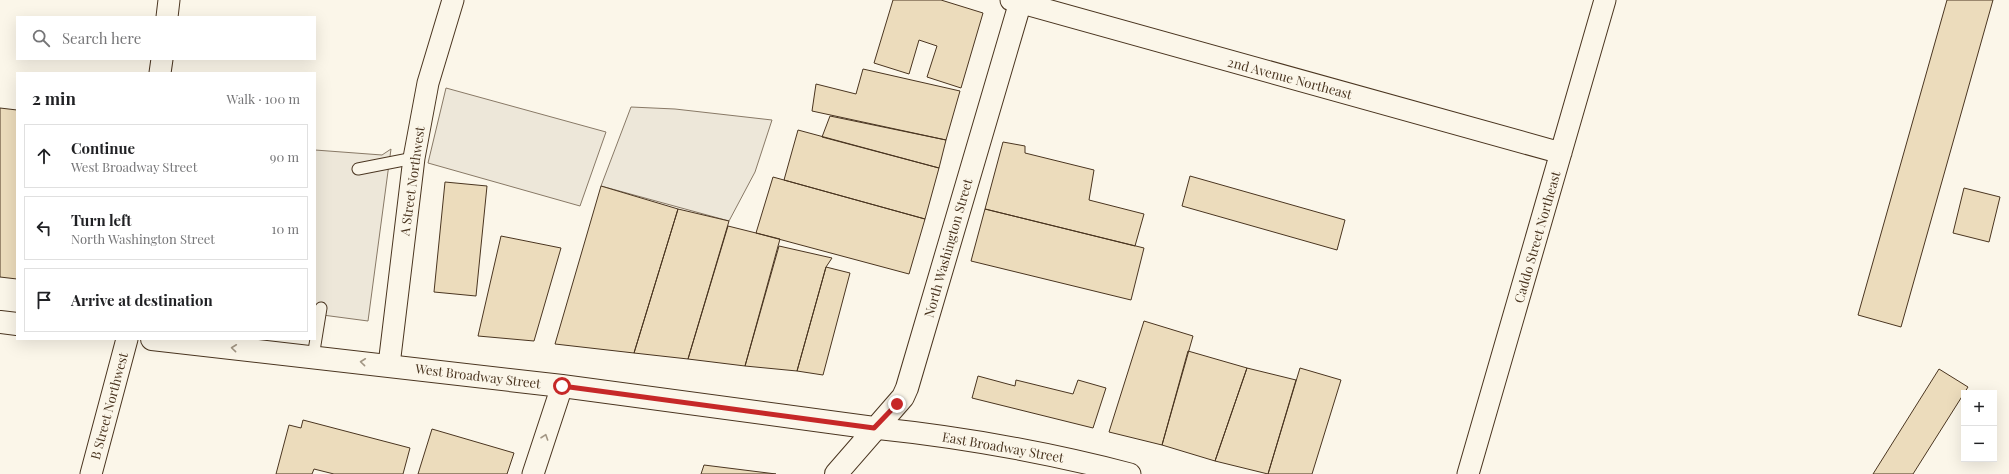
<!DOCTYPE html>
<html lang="en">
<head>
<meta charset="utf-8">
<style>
  :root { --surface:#fff; --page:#f2f2f2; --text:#202124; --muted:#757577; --line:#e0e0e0 }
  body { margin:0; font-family:"Playfair Display",serif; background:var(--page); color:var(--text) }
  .controls { position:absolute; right:12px; bottom:12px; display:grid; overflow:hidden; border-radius:0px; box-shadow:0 4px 16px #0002 }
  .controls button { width:36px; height:36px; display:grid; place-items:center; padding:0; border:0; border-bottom:1px solid var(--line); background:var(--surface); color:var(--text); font:20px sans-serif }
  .stop { position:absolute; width:12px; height:12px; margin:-9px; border:3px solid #c62828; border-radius:50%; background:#fff }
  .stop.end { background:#c62828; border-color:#fff; box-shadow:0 1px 4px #0008 }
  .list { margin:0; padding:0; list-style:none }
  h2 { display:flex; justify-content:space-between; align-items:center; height:52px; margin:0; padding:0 16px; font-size:17px }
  h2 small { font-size:13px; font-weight:400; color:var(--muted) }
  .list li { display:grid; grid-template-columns:26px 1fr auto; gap:12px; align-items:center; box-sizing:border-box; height:64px; margin:0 8px 8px; padding:0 8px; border:1px solid var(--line); border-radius:0px }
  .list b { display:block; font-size:15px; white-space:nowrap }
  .list p { margin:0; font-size:13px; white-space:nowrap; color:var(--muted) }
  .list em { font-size:13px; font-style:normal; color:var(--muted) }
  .icon { flex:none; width:22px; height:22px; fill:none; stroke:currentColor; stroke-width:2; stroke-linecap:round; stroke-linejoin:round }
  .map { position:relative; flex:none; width:2009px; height:474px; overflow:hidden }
  .search { position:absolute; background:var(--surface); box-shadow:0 4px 16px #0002; left:16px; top:16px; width:300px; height:44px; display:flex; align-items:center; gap:10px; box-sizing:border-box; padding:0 14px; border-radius:0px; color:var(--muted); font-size:15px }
  .panel { position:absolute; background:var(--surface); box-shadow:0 4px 16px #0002; left:16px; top:72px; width:300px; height:268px; border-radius:0px }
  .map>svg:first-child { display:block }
  .parking { fill:#ede7d9; stroke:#887966 }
  .building { fill:#ecdcbc; stroke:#4a3520 }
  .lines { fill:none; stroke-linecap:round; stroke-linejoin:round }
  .lane-casing { stroke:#4a3520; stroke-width:13 }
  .street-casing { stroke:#4a3520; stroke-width:23 }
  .secondary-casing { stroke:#4a3520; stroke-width:24 }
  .lane { stroke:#fbf6e9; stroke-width:11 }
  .street { stroke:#fbf6e9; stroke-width:21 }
  .secondary { stroke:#fbf6e9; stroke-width:22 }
  .oneway { stroke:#a29684 }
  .route { stroke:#c62828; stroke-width:5 }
  .labels { text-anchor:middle; stroke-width:3; stroke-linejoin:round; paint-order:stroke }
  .street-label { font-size:13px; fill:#4a3520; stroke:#fbf6e9 }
</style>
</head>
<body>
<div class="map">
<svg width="2009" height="474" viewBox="0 0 2009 474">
  <rect width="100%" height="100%" fill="#fbf6e9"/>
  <!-- parking -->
  <path class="parking" d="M446 88 606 132 580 206 428 163Z
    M631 107 675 109 772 120 755 172 729 221 601 186Z
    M391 149 368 321 315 314V150L382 155Z"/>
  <!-- building -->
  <path class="building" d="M893 0H941L983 13 961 88 927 77 937 46 919 40 909 74 874 63Z
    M1947 0H1993L1901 327 1858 315Z
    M863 69 960 91 946 140 812 111 816 84 856 94Z
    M0 108 17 110V279L0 277Z
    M830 116 946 140 939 168 822 137Z
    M798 130 939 168 925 219 784 180Z
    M1003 142 1025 146V153L1094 170 1089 200 1144 214 1135 246 985 209Z
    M1190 176 1345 220 1337 250 1182 206Z
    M773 177 925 219 909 274 756 233Z
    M445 182 487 186 476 296 434 292Z
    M601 186 678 209 634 353 555 344Z
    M1964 188 2000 197 1989 242 1953 233Z
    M678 209 729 221 688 359 634 353Z
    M985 209 1144 248 1131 300 971 261Z
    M728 226 780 239 745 366 688 359Z
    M501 236 561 248 534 341 478 336Z
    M779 246 832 258 826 267 797 371 745 366Z
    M826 267 850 273 823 375 797 371Z
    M1144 321 1193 336 1162 445 1109 432Z
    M1188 351 1247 368 1215 461 1162 445Z
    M1247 368 1296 380 1268 474 1215 461Z
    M1300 368 1341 380 1312 474H1268Z
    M1939 369 1968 387 1913 474H1873Z
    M978 376 1015 386 1016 380 1073 394 1078 380 1106 388 1093 428 972 398Z
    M303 420 410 448 403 474H334L314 469 312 474H276L289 425 301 428Z
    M432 429 514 453 507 474H418Z
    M704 465 776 474H701Z"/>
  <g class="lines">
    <!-- lane casing -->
    <g class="lane-casing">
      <path id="lane" d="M358 169 414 158
        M313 357 321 308"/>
    </g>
    <!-- street casing -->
    <g class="street-casing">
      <path id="street" d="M1011 0 1561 153
        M167 17 169 0
        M160 73 162 59
        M389 365 414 158 428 83 453 0
        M874 428C961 437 1046 452 1130 474
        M91 474 127 339
        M533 474 562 386
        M1468 474 1605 0"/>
    </g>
    <!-- secondary casing -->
    <g class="secondary-casing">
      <path id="secondary" d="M0 322 17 324
        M152 339 562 386 874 428
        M836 474 903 397 907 388 1021 0"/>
    </g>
    <!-- lane -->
    <use href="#lane" class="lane"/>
    <!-- street -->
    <use href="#street" class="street"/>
    <!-- secondary -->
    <use href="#secondary" class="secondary"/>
  </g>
  <!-- one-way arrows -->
  <defs><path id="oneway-chevron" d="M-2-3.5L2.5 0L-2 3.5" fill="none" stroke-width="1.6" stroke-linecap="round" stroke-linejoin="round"/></defs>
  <g class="oneway">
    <use href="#oneway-chevron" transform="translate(234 348) rotate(-174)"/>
    <use href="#oneway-chevron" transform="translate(363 362) rotate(-174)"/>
    <use href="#oneway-chevron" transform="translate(545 437) rotate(-71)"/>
  </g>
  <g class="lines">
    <!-- route -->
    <path class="route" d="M562 386 874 428 897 404"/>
  </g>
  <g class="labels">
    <!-- street labels -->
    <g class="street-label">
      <text transform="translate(1290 78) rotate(15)" y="5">2nd Avenue Northeast</text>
      <text transform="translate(412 181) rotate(-82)" y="5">A Street Northwest</text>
      <text transform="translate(1537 237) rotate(-74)" y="5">Caddo Street Northeast</text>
      <text transform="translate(948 248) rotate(-74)" y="5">North Washington Street</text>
      <text transform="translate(478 376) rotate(7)" y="5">West Broadway Street</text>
      <text transform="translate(109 406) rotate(-75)" y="5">B Street Northwest</text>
      <text transform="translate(1003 447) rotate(10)" y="5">East Broadway Street</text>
    </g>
  </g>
</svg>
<div class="controls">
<button>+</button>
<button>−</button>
</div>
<div class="stop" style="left:562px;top:386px"></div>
<div class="stop end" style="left:897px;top:404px"></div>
<div class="search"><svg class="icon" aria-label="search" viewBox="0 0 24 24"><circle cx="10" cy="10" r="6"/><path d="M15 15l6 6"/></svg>Search here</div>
<section class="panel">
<h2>2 min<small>Walk · 100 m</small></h2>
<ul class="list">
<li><svg class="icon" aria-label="ahead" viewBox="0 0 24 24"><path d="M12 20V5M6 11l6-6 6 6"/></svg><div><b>Continue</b><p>West Broadway Street</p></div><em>90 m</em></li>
<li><svg class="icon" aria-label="left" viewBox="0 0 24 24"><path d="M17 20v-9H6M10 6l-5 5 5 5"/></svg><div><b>Turn left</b><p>North Washington Street</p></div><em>10 m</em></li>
<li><svg class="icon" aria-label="arrive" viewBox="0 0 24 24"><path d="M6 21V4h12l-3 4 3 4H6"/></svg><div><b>Arrive at destination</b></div></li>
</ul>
</section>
</div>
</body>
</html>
